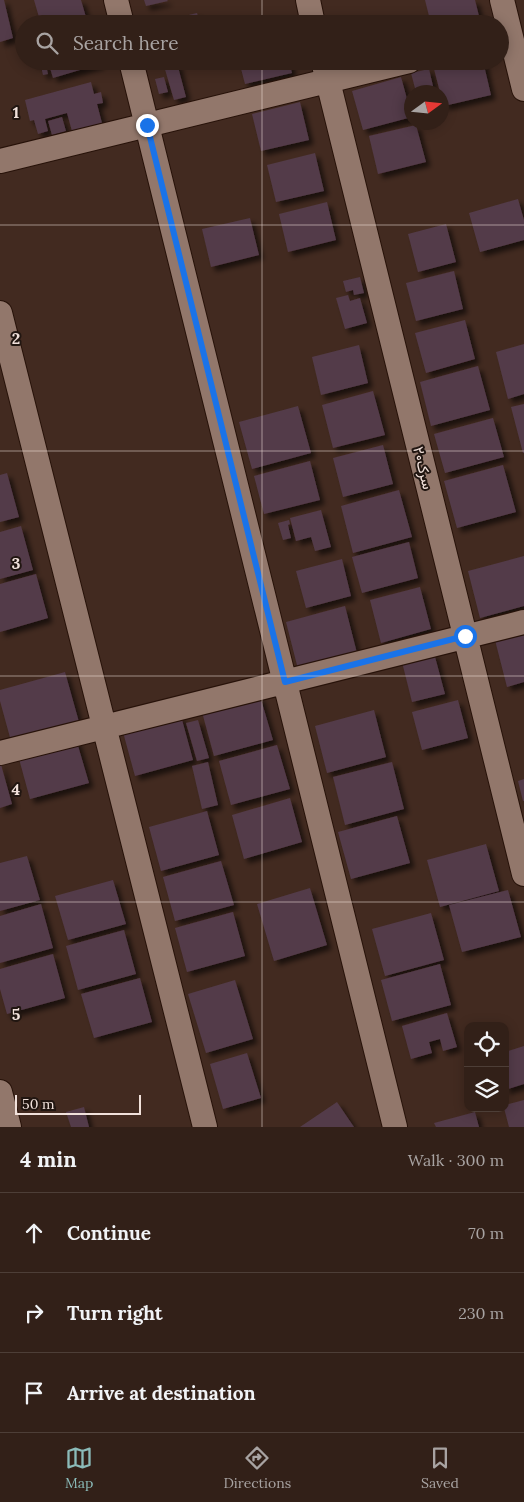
<!DOCTYPE html>
<html lang="en">
<head>
<meta charset="utf-8">
<style>
  :root { --surface:#322018; --page:#3a2821; --text:#f1f3f6; --muted:#a8a3a2; --line:#4d3e37; --accent:#8bbbb9 }
  body { margin:0; font-family:Lora,Vazirmatn,serif; background:var(--page); color:var(--text) }
  .controls { position:absolute; right:15px; bottom:15px; display:grid; overflow:hidden; border-radius:10px; box-shadow:0 2px 12px #0003 }
  .controls button { width:45px; height:45px; display:grid; place-items:center; padding:0; border:0; border-bottom:1px solid var(--line); background:var(--surface); color:var(--text); font:25px sans-serif }
  .compass { position:absolute; left:404px; top:85px; width:45px; height:45px; border-radius:50%; background:var(--surface); box-shadow:0 2px 12px #0003; rotate:75deg }
  .scale { position:absolute; left:15px; bottom:12px; width:126px; box-sizing:border-box; padding-left:5px; border:2px solid #f1e1db; border-top:0; font-size:14px; line-height:18px; white-space:nowrap; color:#f1e1db; -webkit-text-stroke:4px #211611; paint-order:stroke }
  .stop { position:absolute; width:15px; height:15px; margin:-11px; border:4px solid #1a73e8; border-radius:50%; background:#fff }
  .stop.end { background:#1a73e8; border-color:#fff; box-shadow:0 1px 5px #0008 }
  .list { margin:0; padding:0; list-style:none }
  h2 { display:flex; justify-content:space-between; align-items:center; height:65px; margin:0; padding:0 20px; font-size:21px }
  h2 small { font-size:16px; font-weight:400; color:var(--muted) }
  .list li { display:grid; grid-template-columns:32px 1fr auto; gap:15px; align-items:center; box-sizing:border-box; height:80px; padding:0 20px; border-top:1px solid var(--line) }
  .list b { display:block; font-size:19px; white-space:nowrap }
  .list em { font-size:16px; font-style:normal; color:var(--muted) }
  .icon { flex:none; width:28px; height:28px; fill:none; stroke:currentColor; stroke-width:2; stroke-linecap:round; stroke-linejoin:round }
  .map { position:relative; flex:none; width:524px; height:1127px; overflow:hidden }
  .search { position:absolute; background:var(--surface); box-shadow:0 2px 12px #0003; left:15px; right:15px; top:15px; height:55px; display:flex; align-items:center; gap:12px; box-sizing:border-box; padding:0 18px; border-radius:28px; color:var(--muted); font-size:19px }
  .sheet { height:305px; background:var(--surface) }
  nav { display:flex; justify-content:space-around; align-items:center; box-sizing:border-box; height:70px; border-top:1px solid var(--line); background:var(--surface); font-size:14px; color:var(--muted) }
  nav a { display:grid; justify-items:center; gap:2px }
  nav .on { color:var(--accent) }
  .map>svg:first-child { display:block }
  .building { fill:#533b49; filter:url(#shadow) }
  .lines { fill:none; stroke-linecap:round; stroke-linejoin:round }
  .minor-casing { stroke:#271209; stroke-width:26 }
  .minor { stroke:#92776b; stroke-width:24 }
  .route { stroke:#1a73e8; stroke-width:6 }
  .grid { fill:none; stroke:#f1e1db; stroke-width:1; stroke-opacity:0.55 }
  .labels { text-anchor:middle; stroke-width:4; stroke-linejoin:round; paint-order:stroke }
  .street-label { font-size:15px; fill:#f1e1db; stroke:#211611 }
  .grid-label { font-size:16px; text-anchor:middle; font-weight:bold; fill:#f1e1db; stroke:#211611; stroke-width:4; stroke-linejoin:round; paint-order:stroke }
</style>
</head>
<body>
<div class="map">
<svg width="524" height="1127" viewBox="0 0 524 1127">
  <defs>
    <filter id="shadow"><feDropShadow dx="4.5" dy="4.5" stdDeviation="2.5" flood-color="#0009"/></filter>
  </defs>
  <rect width="100%" height="100%" fill="#422a20"/>
  <!-- building -->
  <path class="building" d="M0 0H4L13 38 0 42Z
    M34 0H81L88 24H41Z
    M144 0H167L168 1 146 6Z
    M425 0H475L481 24H431Z
    M197 13 200 24H155V23Z
    M33 61H45L48 74 43 75 40 62 34 64Z
    M48 61H99L100 64 53 78Z
    M239 61H289L292 73 245 84Z
    M464 61H483L491 95 444 106 442 92H440L434 69Z
    M177 63 186 97 174 100 164 66Z
    M429 69 433 86 425 88 426 92H416L411 73Z
    M164 77 168 92 159 94 155 79Z
    M401 77 412 117 363 130 352 91Z
    M91 82 94 94 101 92 103 103 97 104 102 123 72 131 67 113 45 119 48 131 38 134 34 120 30 121 25 100Z
    M300 102 309 140 261 151 252 114Z
    M62 117 66 131 52 135 48 121Z
    M416 125 426 162 378 174 369 136Z
    M315 153 324 191 276 202 267 165Z
    M518 199 524 220V240L480 252 469 213Z
    M327 202 336 240 288 252 279 214Z
    M250 218 259 255 211 267 202 229Z
    M446 224 456 262 418 272 408 234Z
    M454 271 463 309 416 321 406 283Z
    M360 277 364 293 354 295 353 290 346 292 343 281Z
    M348 295 350 301 360 298 367 323 345 329 336 298Z
    M465 320 475 359 426 373 415 333Z
    M524 344V394L508 399 496 352Z
    M359 345 368 383 321 395 312 357Z
    M478 366 490 410 431 426 420 382Z
    M373 391 385 435 333 448 322 405Z
    M524 404V453H523L511 407Z
    M298 406 311 453 252 469 239 422Z
    M493 418 504 457 445 473 434 434Z
    M383 445 393 484 343 497 333 458Z
    M310 461 320 500 264 514 254 476Z
    M503 465 516 512 457 528 444 481Z
    M7 473 19 517 0 522V475Z
    M399 490 412 537 353 553 341 506Z
    M321 510 331 547 315 551 311 537 296 541 290 518Z
    M289 520 290 524 288 525 291 538 283 540 278 523Z
    M21 526 33 570 0 579V532Z
    M409 542 418 578 362 593 352 557Z
    M524 556V606L480 618 468 571Z
    M342 559 351 596 306 608 296 571Z
    M36 574 48 618 0 632V584Z
    M420 587 431 629 381 643 370 600Z
    M345 606 357 653 298 669 286 622Z
    M524 632V682L507 687 495 640Z
    M434 653 445 694 412 702 402 662Z
    M65 672 79 722 11 741 0 701V690Z
    M260 696 273 740 214 756 202 712Z
    M458 700 468 738 422 750 412 712Z
    M374 710 386 757 327 773 315 726Z
    M181 716 193 760 135 776 123 732Z
    M198 720 209 758 197 761 186 723Z
    M76 739 89 783 30 799 18 755Z
    M277 745 290 789 231 805 219 761Z
    M0 761 12 804 0 808Z
    M208 762 218 805 202 809 192 766Z
    M392 762 404 809 345 825 333 777Z
    M524 779V801H523L518 781Z
    M290 798 302 842 244 859 232 815Z
    M207 811 219 855 161 871 149 827Z
    M397 816 410 863 351 879 338 832Z
    M486 844 499 891 440 907 427 860Z
    M27 856 40 900 0 911V863Z
    M221 861 234 905 175 921 163 877Z
    M113 880 126 924 68 940 55 896Z
    M310 888 327 945 274 961 257 904Z
    M508 890 521 937 462 952 449 905Z
    M41 904 53 948 0 963V916Z
    M233 912 245 956 187 972 175 928Z
    M431 913 444 960 385 976 372 929Z
    M124 930 136 974 78 990 66 946Z
    M53 954 65 998 7 1014 0 989V969Z
    M440 964 451 1005 392 1021 381 980Z
    M140 978 152 1022 94 1038 81 994Z
    M235 980 253 1039 206 1053 188 994Z
    M447 1013 457 1047 443 1051 440 1039 429 1042 432 1053 411 1059 402 1026Z
    M524 1046V1084L505 1090V1052Z
    M247 1053 261 1098 223 1109 210 1064Z
    M524 1100V1127H509L504 1108H505V1105Z
    M337 1102 354 1127H300Z
    M84 1107 89 1127H71L66 1112Z
    M475 1112 479 1127H436L434 1123Z"/>
  <g class="lines">
    <!-- minor casing -->
    <g class="minor-casing">
      <path id="minor" d="M116 0 122 24
        M308 0 313 24
        M502 0 524 89
        M131 61 395 1127
        M323 61 524 874
        M0 161 409 61
        M0 313 205 1127
        M0 753 524 622
        M0 1092 9 1127"/>
    </g>
    <!-- minor -->
    <use href="#minor" class="minor"/>
  </g>
  <g class="lines">
    <!-- route -->
    <path class="route" d="M147 125 285 682 465 636"/>
  </g>
  <!-- grid -->
  <path class="grid" d="M262 0V24M262 61V1127M0 225H524M0 451H524M0 676H524M0 902H524"/>
  <g class="labels">
    <!-- street labels -->
    <g class="street-label">
      <text transform="translate(423 468) rotate(76)" y="5">سرک۲۰</text>
    </g>
  </g>
  <g class="grid-label">
    <text x="16" y="118">1</text>
    <text x="16" y="344">2</text>
    <text x="16" y="569">3</text>
    <text x="16" y="795">4</text>
    <text x="16" y="1020">5</text>
  </g>
</svg>
<div class="controls">
<button><svg class="icon" aria-label="locate" viewBox="0 0 24 24"><circle cx="12" cy="12" r="6"/><path d="M12 2v4M12 18v4M2 12h4M18 12h4"/></svg></button>
<button><svg class="icon" aria-label="layers" viewBox="0 0 24 24"><path d="M12 4l9 5-9 5-9-5zM3 14l9 5 9-5"/></svg></button>
</div>
<svg class="compass" viewBox="-18 -18 36 36"><path d="M0-13l5 13h-10z" fill="#e53935"/><path d="M0 13l5-13h-10z" fill="#a8a3a2"/></svg>
<div class="scale">50 m</div>
<div class="stop" style="left:465px;top:636px"></div>
<div class="stop end" style="left:147px;top:125px"></div>
<div class="search"><svg class="icon" aria-label="search" viewBox="0 0 24 24"><circle cx="10" cy="10" r="6"/><path d="M15 15l6 6"/></svg>Search here</div>
</div>
<section class="sheet">
<h2>4 min<small>Walk · 300 m</small></h2>
<ul class="list">
<li><svg class="icon" aria-label="ahead" viewBox="0 0 24 24"><path d="M12 20V5M6 11l6-6 6 6"/></svg><div><b>Continue</b></div><em>70 m</em></li>
<li><svg class="icon" aria-label="right" viewBox="0 0 24 24"><path d="M7 20v-9h11M14 6l5 5-5 5"/></svg><div><b>Turn right</b></div><em>230 m</em></li>
<li><svg class="icon" aria-label="arrive" viewBox="0 0 24 24"><path d="M6 21V4h12l-3 4 3 4H6"/></svg><div><b>Arrive at destination</b></div></li>
</ul>
</section>
<nav>
<a class="on"><svg class="icon" aria-label="map" viewBox="0 0 24 24"><path d="M3 6l6-2 6 2 6-2v14l-6 2-6-2-6 2zM9 4v14M15 6v14"/></svg>Map</a>
<a><svg class="icon" aria-label="directions" viewBox="0 0 24 24"><path d="M12 3l9 9-9 9-9-9zM9 14v-3h6M13 9l2 2-2 2"/></svg>Directions</a>
<a><svg class="icon" aria-label="saved" viewBox="0 0 24 24"><path d="M7 4h10v16l-5-4-5 4z"/></svg>Saved</a>
</nav>
</body>
</html>
